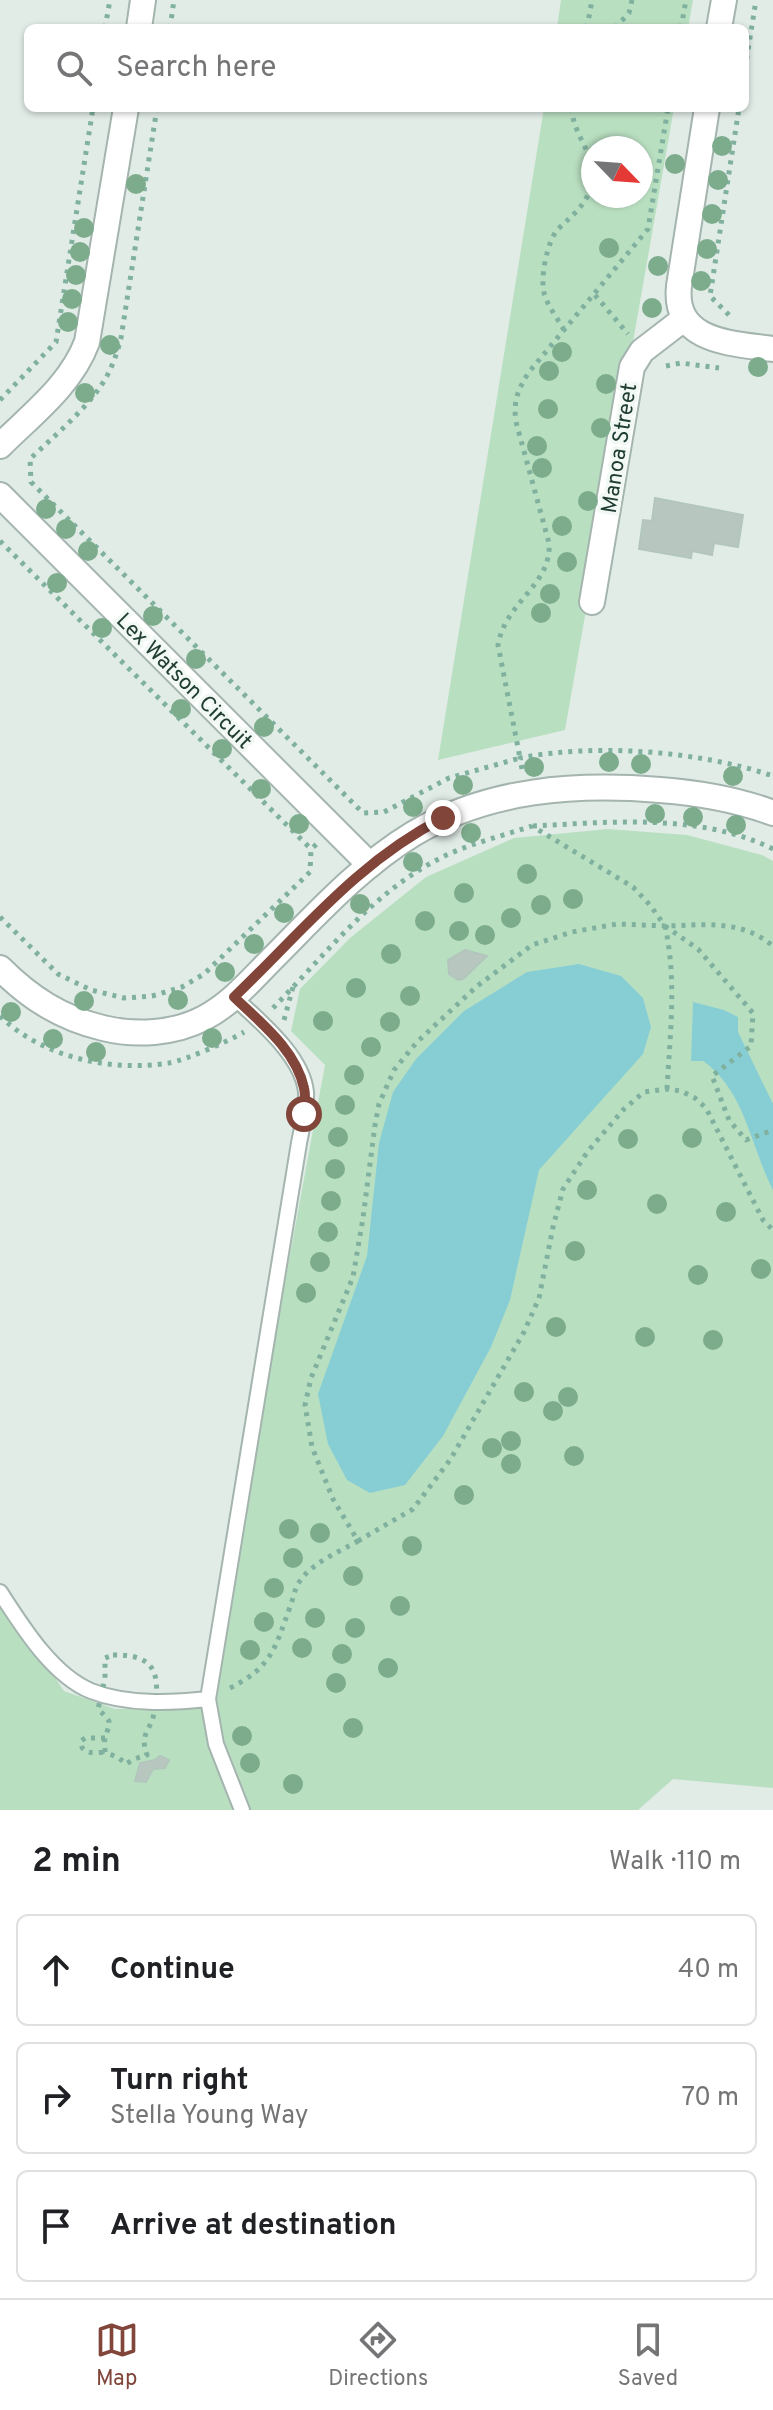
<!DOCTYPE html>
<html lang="en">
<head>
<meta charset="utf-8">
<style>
  :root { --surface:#fff; --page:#f6f6f6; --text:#202124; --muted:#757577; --line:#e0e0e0; --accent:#81453a }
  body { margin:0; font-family:Overpass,sans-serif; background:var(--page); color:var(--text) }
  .compass { position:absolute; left:581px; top:136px; width:72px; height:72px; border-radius:50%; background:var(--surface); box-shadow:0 2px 6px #0004; rotate:115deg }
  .stop { position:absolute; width:24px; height:24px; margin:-18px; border:6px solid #81453a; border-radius:50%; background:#fff }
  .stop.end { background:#81453a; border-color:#fff; box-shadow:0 2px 8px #0008 }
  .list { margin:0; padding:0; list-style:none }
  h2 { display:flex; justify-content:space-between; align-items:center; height:104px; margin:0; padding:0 32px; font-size:34px }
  h2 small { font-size:26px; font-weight:400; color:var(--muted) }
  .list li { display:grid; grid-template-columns:52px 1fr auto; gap:24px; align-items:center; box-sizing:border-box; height:112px; margin:0 16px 16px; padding:0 16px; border:2px solid var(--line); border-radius:12px }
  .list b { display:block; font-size:30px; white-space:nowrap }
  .list p { margin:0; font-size:26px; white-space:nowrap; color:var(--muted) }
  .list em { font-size:26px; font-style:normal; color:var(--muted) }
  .icon { flex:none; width:44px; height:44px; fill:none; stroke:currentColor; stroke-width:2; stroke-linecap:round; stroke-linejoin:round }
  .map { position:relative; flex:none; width:773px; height:1810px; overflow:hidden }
  .search { position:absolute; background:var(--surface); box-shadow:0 2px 6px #0004; left:24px; right:24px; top:24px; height:88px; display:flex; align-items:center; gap:20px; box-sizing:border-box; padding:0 28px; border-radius:12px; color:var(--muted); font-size:30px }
  .sheet { height:488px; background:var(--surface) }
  nav { display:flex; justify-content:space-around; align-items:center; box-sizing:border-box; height:112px; border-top:2px solid var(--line); background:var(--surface); font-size:22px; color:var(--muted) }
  nav a { display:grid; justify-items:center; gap:4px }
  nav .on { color:var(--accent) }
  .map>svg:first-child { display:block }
  .green { fill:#b9dfc1; fill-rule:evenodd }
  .water { fill:#87ced4 }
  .building { fill:#b7c7bf; stroke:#b3c6bd; stroke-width:2 }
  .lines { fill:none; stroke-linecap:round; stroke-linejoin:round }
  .service-casing { stroke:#a4b4ae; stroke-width:18 }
  .minor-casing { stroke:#a4b4ae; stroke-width:28 }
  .tertiary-casing { stroke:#a4b4ae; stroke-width:28 }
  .path { stroke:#80b19f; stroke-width:5; stroke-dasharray:4 6; stroke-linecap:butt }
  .service { stroke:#fff; stroke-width:14 }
  .minor { stroke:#fff; stroke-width:24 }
  .tertiary { stroke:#fff; stroke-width:24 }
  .tree { fill:#7cac8c }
  .route { stroke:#81453a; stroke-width:10 }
  .labels { text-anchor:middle; stroke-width:7; stroke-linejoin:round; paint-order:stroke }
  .street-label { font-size:22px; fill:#213e34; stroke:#f2f9f5 }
</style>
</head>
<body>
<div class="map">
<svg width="773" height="1810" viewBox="0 0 773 1810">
  <rect width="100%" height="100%" fill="#e1ece7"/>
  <!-- green -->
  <path class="green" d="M561 0H693L688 28H557Z
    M544 108H674L565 730 438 760ZM593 148H641V196H593Z
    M608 829 687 835 762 855 773 861V1788L673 1779 638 1810H0V1596L64 1691 115 1709 177 1707 208 1699 325 1065 291 1031 300 989 350 938 426 877 514 838Z"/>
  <!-- water -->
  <path class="water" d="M579 964 621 976 643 998 651 1027 643 1054 539 1170 510 1300 491 1347 443 1436 405 1485 370 1493 347 1480 328 1444 318 1394 367 1256 379 1143 393 1092 416 1059 464 1011 527 972Z
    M693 1002 724 1010 738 1017V1032L773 1104V1190C751 1148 745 1090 703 1061H691Z"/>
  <!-- building -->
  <path class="building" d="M655 498 743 515 738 547 714 543 712 555 692 551 691 558 639 549 643 520 652 521Z
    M465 950 487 956 463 979 458 980 449 974 448 960Z
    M160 1756 169 1760 165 1768 153 1769 146 1782 135 1781 140 1763 155 1760Z"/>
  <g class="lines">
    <!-- service casing -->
    <g class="service-casing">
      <path id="service" d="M234 997C259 1021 302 1055 306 1092 307 1108 302 1127 299 1143L208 1699 216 1744 242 1810
        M0 1592C22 1626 52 1675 91 1691 127 1705 171 1703 208 1699"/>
    </g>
    <!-- minor casing -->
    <g class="minor-casing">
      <path id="minor" d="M139 28 143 0
        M719 28 724 0
        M707 108 679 286C673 343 732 343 773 349
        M0 446C32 414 71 385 87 342L126 108
        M0 495 370 865
        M592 602 632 367 642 351 685 318"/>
    </g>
    <!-- tertiary casing -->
    <g class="tertiary-casing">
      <path id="tertiary" d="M0 968C30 998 61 1018 103 1028 135 1036 174 1034 204 1018 231 1004 251 980 272 959 317 914 359 867 413 834 488 789 576 783 660 790 699 793 736 799 773 813"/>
    </g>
    <!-- path -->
    <path class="path" d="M105 28 110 0
      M170 28 174 0
      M587 28 592 0
      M615 28 629 13 632 0
      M681 28 686 0
      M745 69 756 0
      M157 108 121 338C118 350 114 362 108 374 92 405 55 435 30 459L31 482 363 813 384 812 449 778 520 758 498 645C505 602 552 585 549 543L516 422C513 401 518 389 529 372L648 229 668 108
      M572 108C572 130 589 148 593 169
      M595 295 628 334
      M729 315 710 296 739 108
      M564 330C558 319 549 308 545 296 539 281 547 241 558 229 575 213 589 203 593 178
      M666 366 681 363 719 368
      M0 400 56 342 93 108
      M0 541 311 849
      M522 769 520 758C596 743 700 751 773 776
      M533 826C612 822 700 813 773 849
      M0 917 58 974 91 990 124 998 152 996 182 987 204 974 310 872 311 849 318 843
      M665 926 698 949 753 1013 751 1046 712 1076 729 1120 746 1140 773 1130
      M273 1008C323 957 370 896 433 862 463 845 499 837 532 826L531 822
      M0 1016C43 1058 111 1072 169 1063 186 1060 229 1041 244 1032
      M284 1020 293 987
      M667 1089C670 1034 677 980 665 926 704 925 741 919 773 946
      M358 1541 413 1509 450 1460 524 1332 539 1298 553 1227 563 1189 588 1151 624 1109 644 1092 667 1089 681 1091 695 1098 706 1108 763 1220 773 1230
      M113 1655C156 1654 161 1674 154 1713 151 1731 139 1733 147 1755L134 1759 126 1764 119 1758 105 1752C105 1747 104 1743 105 1738 110 1720 114 1725 98 1709L105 1678V1658Z
      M230 1688C272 1667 275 1648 290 1607 293 1600 294 1591 298 1584 309 1564 339 1552 358 1541L333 1499 312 1447 305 1405 311 1378 353 1277 363 1218 375 1125 379 1104 394 1070 417 1042 476 987 532 945 572 932 617 924 665 926 650 905 633 887 532 826
      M105 1738H85L81 1741C80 1755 95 1753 105 1752"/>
    <!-- service -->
    <use href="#service" class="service"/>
    <!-- minor -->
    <use href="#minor" class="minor"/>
    <!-- tertiary -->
    <use href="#tertiary" class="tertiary"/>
  </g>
  <!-- trees -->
  <g class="tree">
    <circle cx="722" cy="146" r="10"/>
    <circle cx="675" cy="164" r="10"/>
    <circle cx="718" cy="180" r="10"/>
    <circle cx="136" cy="184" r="10"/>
    <circle cx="712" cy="214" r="10"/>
    <circle cx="84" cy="228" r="10"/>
    <circle cx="609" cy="248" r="10"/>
    <circle cx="707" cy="249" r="10"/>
    <circle cx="80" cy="252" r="10"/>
    <circle cx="658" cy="266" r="10"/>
    <circle cx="76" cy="275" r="10"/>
    <circle cx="701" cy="281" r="10"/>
    <circle cx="72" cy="299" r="10"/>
    <circle cx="652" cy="308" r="10"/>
    <circle cx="68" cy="322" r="10"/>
    <circle cx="110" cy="345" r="10"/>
    <circle cx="562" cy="352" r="10"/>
    <circle cx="758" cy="367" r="10"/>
    <circle cx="549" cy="371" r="10"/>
    <circle cx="606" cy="384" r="10"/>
    <circle cx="85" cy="393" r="10"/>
    <circle cx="548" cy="409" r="10"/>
    <circle cx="601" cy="428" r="10"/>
    <circle cx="537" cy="446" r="10"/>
    <circle cx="542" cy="468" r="10"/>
    <circle cx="588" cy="501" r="10"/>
    <circle cx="46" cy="509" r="10"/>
    <circle cx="562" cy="526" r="10"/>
    <circle cx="66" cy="529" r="10"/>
    <circle cx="88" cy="551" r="10"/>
    <circle cx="567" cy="562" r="10"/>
    <circle cx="57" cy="583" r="10"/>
    <circle cx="550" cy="594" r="10"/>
    <circle cx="541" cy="613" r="10"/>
    <circle cx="153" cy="616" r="10"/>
    <circle cx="102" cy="628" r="10"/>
    <circle cx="196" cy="659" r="10"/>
    <circle cx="181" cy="709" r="10"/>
    <circle cx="264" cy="727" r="10"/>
    <circle cx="222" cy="749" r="10"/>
    <circle cx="609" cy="762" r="10"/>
    <circle cx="641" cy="764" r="10"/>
    <circle cx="534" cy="767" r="10"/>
    <circle cx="733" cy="776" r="10"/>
    <circle cx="463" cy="785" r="10"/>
    <circle cx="261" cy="789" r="10"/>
    <circle cx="413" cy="807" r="10"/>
    <circle cx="655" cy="814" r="10"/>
    <circle cx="693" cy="817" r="10"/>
    <circle cx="299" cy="824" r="10"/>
    <circle cx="736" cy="825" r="10"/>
    <circle cx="471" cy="833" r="10"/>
    <circle cx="413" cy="862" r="10"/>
    <circle cx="527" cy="874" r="10"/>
    <circle cx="464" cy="893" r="10"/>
    <circle cx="573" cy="899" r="10"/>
    <circle cx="360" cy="904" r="10"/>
    <circle cx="541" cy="905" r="10"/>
    <circle cx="284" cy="913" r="10"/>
    <circle cx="511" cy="918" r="10"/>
    <circle cx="425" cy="921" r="10"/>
    <circle cx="459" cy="931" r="10"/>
    <circle cx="485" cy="935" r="10"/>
    <circle cx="254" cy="944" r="10"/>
    <circle cx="391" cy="954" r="10"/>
    <circle cx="225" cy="972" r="10"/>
    <circle cx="356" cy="988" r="10"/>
    <circle cx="410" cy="996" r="10"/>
    <circle cx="178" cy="1000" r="10"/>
    <circle cx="84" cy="1001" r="10"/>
    <circle cx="11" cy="1012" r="10"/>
    <circle cx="323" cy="1021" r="10"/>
    <circle cx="390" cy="1022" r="10"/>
    <circle cx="212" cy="1038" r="10"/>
    <circle cx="53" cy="1039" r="10"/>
    <circle cx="371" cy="1047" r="10"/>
    <circle cx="96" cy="1052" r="10"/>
    <circle cx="354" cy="1075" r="10"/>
    <circle cx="345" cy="1105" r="10"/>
    <circle cx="338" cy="1137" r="10"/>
    <circle cx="692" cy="1138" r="10"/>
    <circle cx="628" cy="1139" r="10"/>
    <circle cx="335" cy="1169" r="10"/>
    <circle cx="587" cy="1190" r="10"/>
    <circle cx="331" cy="1201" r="10"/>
    <circle cx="657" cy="1204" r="10"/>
    <circle cx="726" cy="1212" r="10"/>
    <circle cx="328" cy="1232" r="10"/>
    <circle cx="575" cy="1251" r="10"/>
    <circle cx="320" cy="1262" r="10"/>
    <circle cx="761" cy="1269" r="10"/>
    <circle cx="698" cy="1275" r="10"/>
    <circle cx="306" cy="1293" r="10"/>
    <circle cx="556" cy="1327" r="10"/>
    <circle cx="645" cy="1337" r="10"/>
    <circle cx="713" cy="1340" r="10"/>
    <circle cx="524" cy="1392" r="10"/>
    <circle cx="568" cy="1397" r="10"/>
    <circle cx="553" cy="1411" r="10"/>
    <circle cx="511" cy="1441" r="10"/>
    <circle cx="492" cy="1448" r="10"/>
    <circle cx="574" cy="1456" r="10"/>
    <circle cx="511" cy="1464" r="10"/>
    <circle cx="464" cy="1495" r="10"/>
    <circle cx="289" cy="1529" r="10"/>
    <circle cx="320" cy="1533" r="10"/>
    <circle cx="412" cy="1546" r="10"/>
    <circle cx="293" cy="1558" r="10"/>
    <circle cx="353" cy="1576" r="10"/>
    <circle cx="274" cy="1588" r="10"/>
    <circle cx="400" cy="1606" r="10"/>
    <circle cx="315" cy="1618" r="10"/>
    <circle cx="264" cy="1622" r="10"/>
    <circle cx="355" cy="1628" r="10"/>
    <circle cx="302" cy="1648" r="10"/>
    <circle cx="250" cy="1650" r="10"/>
    <circle cx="342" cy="1654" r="10"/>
    <circle cx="388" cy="1668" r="10"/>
    <circle cx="336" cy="1683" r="10"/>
    <circle cx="353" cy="1728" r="10"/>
    <circle cx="242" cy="1736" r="10"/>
    <circle cx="250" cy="1763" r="10"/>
    <circle cx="293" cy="1784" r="10"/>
  </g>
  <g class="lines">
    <!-- route -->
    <path class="route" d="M304 1114C305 1105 306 1096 304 1088 296 1050 261 1023 234 997 302 932 357 862 443 818"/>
  </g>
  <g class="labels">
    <!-- street labels -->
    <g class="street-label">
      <text transform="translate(618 448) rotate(-81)" y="8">Manoa Street</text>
      <text transform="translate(185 680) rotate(45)" y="8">Lex Watson Circuit</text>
    </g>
  </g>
</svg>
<svg class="compass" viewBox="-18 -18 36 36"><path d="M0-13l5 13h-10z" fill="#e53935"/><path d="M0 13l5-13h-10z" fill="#757577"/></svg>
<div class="stop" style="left:304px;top:1114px"></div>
<div class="stop end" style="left:443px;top:818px"></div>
<div class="search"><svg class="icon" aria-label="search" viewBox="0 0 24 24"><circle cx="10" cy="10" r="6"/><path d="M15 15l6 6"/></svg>Search here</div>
</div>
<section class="sheet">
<h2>2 min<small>Walk · 110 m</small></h2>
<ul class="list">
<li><svg class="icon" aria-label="ahead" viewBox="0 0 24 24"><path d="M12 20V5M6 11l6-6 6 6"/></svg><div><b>Continue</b></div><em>40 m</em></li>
<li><svg class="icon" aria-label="right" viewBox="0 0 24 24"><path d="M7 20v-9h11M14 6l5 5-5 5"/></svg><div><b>Turn right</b><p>Stella Young Way</p></div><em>70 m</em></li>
<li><svg class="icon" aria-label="arrive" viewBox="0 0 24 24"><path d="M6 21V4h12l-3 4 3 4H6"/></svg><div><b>Arrive at destination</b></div></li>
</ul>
</section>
<nav>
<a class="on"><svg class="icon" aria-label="map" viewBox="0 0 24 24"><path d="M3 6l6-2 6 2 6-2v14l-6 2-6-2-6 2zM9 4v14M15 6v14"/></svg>Map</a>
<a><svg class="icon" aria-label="directions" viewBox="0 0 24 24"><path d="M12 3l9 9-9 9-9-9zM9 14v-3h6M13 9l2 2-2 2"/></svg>Directions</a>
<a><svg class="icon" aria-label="saved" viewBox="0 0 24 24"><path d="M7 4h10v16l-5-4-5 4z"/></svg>Saved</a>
</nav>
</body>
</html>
